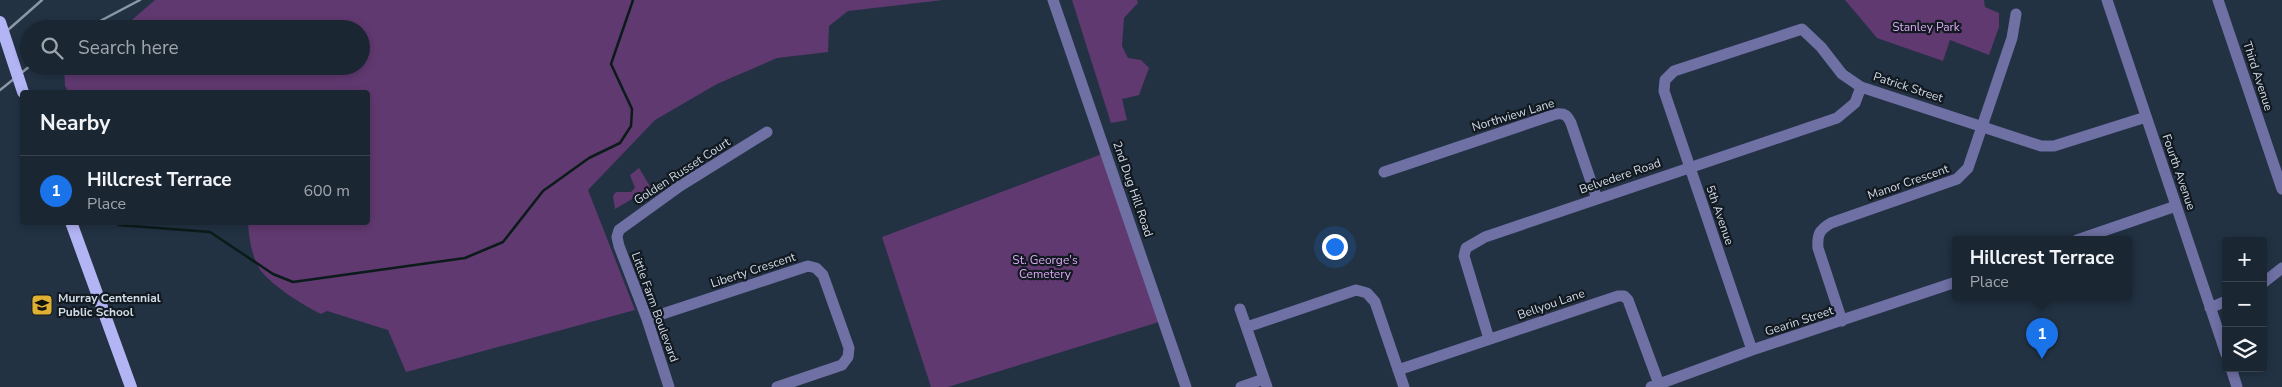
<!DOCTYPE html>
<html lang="en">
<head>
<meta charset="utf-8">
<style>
  :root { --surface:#1a2632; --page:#27323e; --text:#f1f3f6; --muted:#9fa5ac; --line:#38434d; --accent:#1a73e8 }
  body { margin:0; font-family:"Nunito Sans",sans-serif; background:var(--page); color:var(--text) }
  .controls { position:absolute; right:15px; bottom:15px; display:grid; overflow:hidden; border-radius:5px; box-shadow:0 2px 8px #0003 }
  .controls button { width:45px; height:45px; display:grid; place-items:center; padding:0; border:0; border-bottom:1px solid var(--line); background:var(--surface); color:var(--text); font:25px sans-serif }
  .you { position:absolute; left:1334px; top:246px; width:18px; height:18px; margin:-12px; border:4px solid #fff; border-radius:50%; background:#1a73e8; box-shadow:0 0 0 8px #1a73e833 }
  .badge { display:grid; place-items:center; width:32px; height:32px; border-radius:50%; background:var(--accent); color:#fff; font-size:16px; font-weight:700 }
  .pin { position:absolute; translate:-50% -41px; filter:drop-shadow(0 1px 2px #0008) }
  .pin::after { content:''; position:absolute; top:26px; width:18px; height:15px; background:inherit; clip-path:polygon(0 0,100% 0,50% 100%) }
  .popup { position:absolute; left:1952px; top:236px; width:180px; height:65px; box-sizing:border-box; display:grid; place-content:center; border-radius:5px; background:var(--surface); filter:drop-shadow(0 1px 4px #0005); font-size:16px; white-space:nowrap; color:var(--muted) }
  .popup b { font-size:19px; color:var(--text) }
  .popup::after { content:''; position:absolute; left:50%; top:100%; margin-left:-10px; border:10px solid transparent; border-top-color:var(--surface) }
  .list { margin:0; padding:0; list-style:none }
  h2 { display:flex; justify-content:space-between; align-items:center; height:65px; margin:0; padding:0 20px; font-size:21px }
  h2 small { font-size:16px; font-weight:400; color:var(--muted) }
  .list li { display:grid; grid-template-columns:32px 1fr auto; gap:15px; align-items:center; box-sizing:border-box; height:70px; padding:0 20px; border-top:1px solid var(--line) }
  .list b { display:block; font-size:19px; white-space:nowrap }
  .list p { margin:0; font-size:16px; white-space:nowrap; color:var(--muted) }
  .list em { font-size:16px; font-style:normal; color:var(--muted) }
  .icon { flex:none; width:28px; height:28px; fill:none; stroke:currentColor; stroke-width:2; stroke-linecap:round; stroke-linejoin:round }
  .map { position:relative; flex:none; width:2282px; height:387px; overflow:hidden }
  .search { position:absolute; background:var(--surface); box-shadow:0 2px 8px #0003; left:20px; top:20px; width:350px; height:55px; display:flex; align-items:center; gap:12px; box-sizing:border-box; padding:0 18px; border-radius:28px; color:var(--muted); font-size:19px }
  .panel { position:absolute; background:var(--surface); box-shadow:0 2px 8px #0003; left:20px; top:90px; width:350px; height:135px; border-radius:5px }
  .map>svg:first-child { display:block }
  .green { fill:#603970 }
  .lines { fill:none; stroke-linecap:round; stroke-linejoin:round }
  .stream { stroke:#0a1b19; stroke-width:2.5 }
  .minor { stroke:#6f70a4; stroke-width:11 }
  .major { stroke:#b2b4f4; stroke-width:12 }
  .rail { stroke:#8b97a5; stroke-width:2.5 }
  .major-bridge { stroke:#b2b4f4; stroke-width:12 }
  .labels { text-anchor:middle; stroke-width:4.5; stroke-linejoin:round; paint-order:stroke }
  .park-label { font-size:12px; fill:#dca8f4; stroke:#121921 }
  .street-label { font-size:12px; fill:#d1dbe6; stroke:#121921 }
  .poi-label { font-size:12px; font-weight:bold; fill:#d1dbe6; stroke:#121921; text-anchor:start }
</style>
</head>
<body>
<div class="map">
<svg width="2282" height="387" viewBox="0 0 2282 387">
  <rect width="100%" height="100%" fill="#223243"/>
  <!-- green -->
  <path class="green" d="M155 0H943L848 11 829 26 828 52 777 58 717 84 655 120 588 190 635 310 406 372 388 330 327 311 321 314C304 306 273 286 261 271 252 258 249 238 248 223L368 222V92H69L65 86 64 66H361V29H118L126 25Z
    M1072 0H1137L1138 3 1124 18 1122 46 1128 58 1141 60 1149 68 1139 95 1122 99 1127 120 1111 123Z
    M1845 0H1984L1985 7 1999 13V27L1989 55 1950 40 1943 61 1877 38Z
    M1102 154 1159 322 948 387H931L882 237Z
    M639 168 651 188 615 209 613 196 616 192H631L635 188 630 175Z"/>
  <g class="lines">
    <!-- stream -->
    <path class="stream" d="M119 225 210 232 273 274 293 282 465 258 503 242 543 191 589 158 620 143 631 126 632 109 611 64 633 0"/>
    <!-- minor -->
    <path class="minor" d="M1053 0 1186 387
      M2107 0 2226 354
      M2218 0 2282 189
      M1384 172 1556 114C1565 113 1567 115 1571 123L1597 199
      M2077 240 2176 206
      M2263 283 2282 268
      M2210 308 2226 301
      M1240 309 1267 387
      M647 319 808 266 816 268 823 275 849 348 848 357 842 365 777 387
      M1842 321 1818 248C1817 235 1819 230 1831 223L1957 179 1968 168 2012 38 2016 14
      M1247 327 1356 290 1367 293 1375 302 1404 387
      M1489 339 1464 256 1466 248 1485 237 1837 118 1855 103 1861 87
      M1752 350 1664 91 1665 80 1674 71 1802 29 1821 47 1842 74 1861 87 2041 146H2054L2146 117
      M2231 368 2237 387
      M1398 370 1618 296H1624L1628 300 1659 384
      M669 387 647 319 619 246 617 237 619 230 680 186 767 132
      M1241 387 1264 379
      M1651 387 1752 350 1956 282"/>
    <!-- major -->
    <path class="major" d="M71 222 131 387"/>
    <!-- rail -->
    <path class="rail" d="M85 29 140 0
      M0 37 42 0
      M0 90 30 66"/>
    <!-- major-bridge -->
    <path class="major-bridge" d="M0 22 23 92"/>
  </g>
  <!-- icons -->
  <defs>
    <g id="school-square" transform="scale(1.125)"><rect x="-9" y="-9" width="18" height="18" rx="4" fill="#deb133" stroke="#121921"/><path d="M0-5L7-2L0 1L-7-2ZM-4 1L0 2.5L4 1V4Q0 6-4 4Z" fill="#111"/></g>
  </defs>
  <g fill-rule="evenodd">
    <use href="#school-square" x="42" y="305"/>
  </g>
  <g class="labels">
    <!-- park labels -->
    <g class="park-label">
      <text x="1926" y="31">Stanley Park</text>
      <text x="1045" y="264">St. George's<tspan x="1045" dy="14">Cemetery</tspan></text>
    </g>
    <!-- street labels -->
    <g class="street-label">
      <text transform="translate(2258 76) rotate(72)" y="4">Third Avenue</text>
      <text transform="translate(1908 87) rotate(18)" y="4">Patrick Street</text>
      <text transform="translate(1513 115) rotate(-17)" y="4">Northview Lane</text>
      <text transform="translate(682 171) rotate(-33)" y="4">Golden Russet Court</text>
      <text transform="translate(2179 172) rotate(71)" y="4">Fourth Avenue</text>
      <text transform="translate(1620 176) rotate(-19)" y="4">Belvedere Road</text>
      <text transform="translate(1908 182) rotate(-19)" y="4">Manor Crescent</text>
      <text transform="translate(1133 189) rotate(71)" y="4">2nd Dug Hill Road</text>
      <text transform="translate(1720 215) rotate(71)" y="4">5th Avenue</text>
      <text transform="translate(753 270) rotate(-18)" y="4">Liberty Crescent</text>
      <text transform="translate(1551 304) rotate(-19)" y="4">Bellyou Lane</text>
      <text transform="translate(655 307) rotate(70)" y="4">Little Farm Boulevard</text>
      <text transform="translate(1799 321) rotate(-18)" y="4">Gearin Street</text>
    </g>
    <!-- poi labels -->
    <g class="poi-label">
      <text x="58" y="302">Murray Centennial<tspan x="58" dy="14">Public School</tspan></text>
    </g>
  </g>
</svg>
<div class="controls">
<button>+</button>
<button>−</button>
<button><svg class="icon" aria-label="layers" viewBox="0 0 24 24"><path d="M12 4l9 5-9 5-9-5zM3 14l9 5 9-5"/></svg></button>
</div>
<div class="you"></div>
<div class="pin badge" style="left:2042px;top:359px">1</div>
<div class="popup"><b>Hillcrest Terrace</b>Place</div>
<div class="search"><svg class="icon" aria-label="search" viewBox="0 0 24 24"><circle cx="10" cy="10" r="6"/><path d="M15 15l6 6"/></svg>Search here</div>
<section class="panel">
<h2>Nearby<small></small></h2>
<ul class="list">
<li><span class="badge">1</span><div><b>Hillcrest Terrace</b><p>Place</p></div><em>600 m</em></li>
</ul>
</section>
</div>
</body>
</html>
